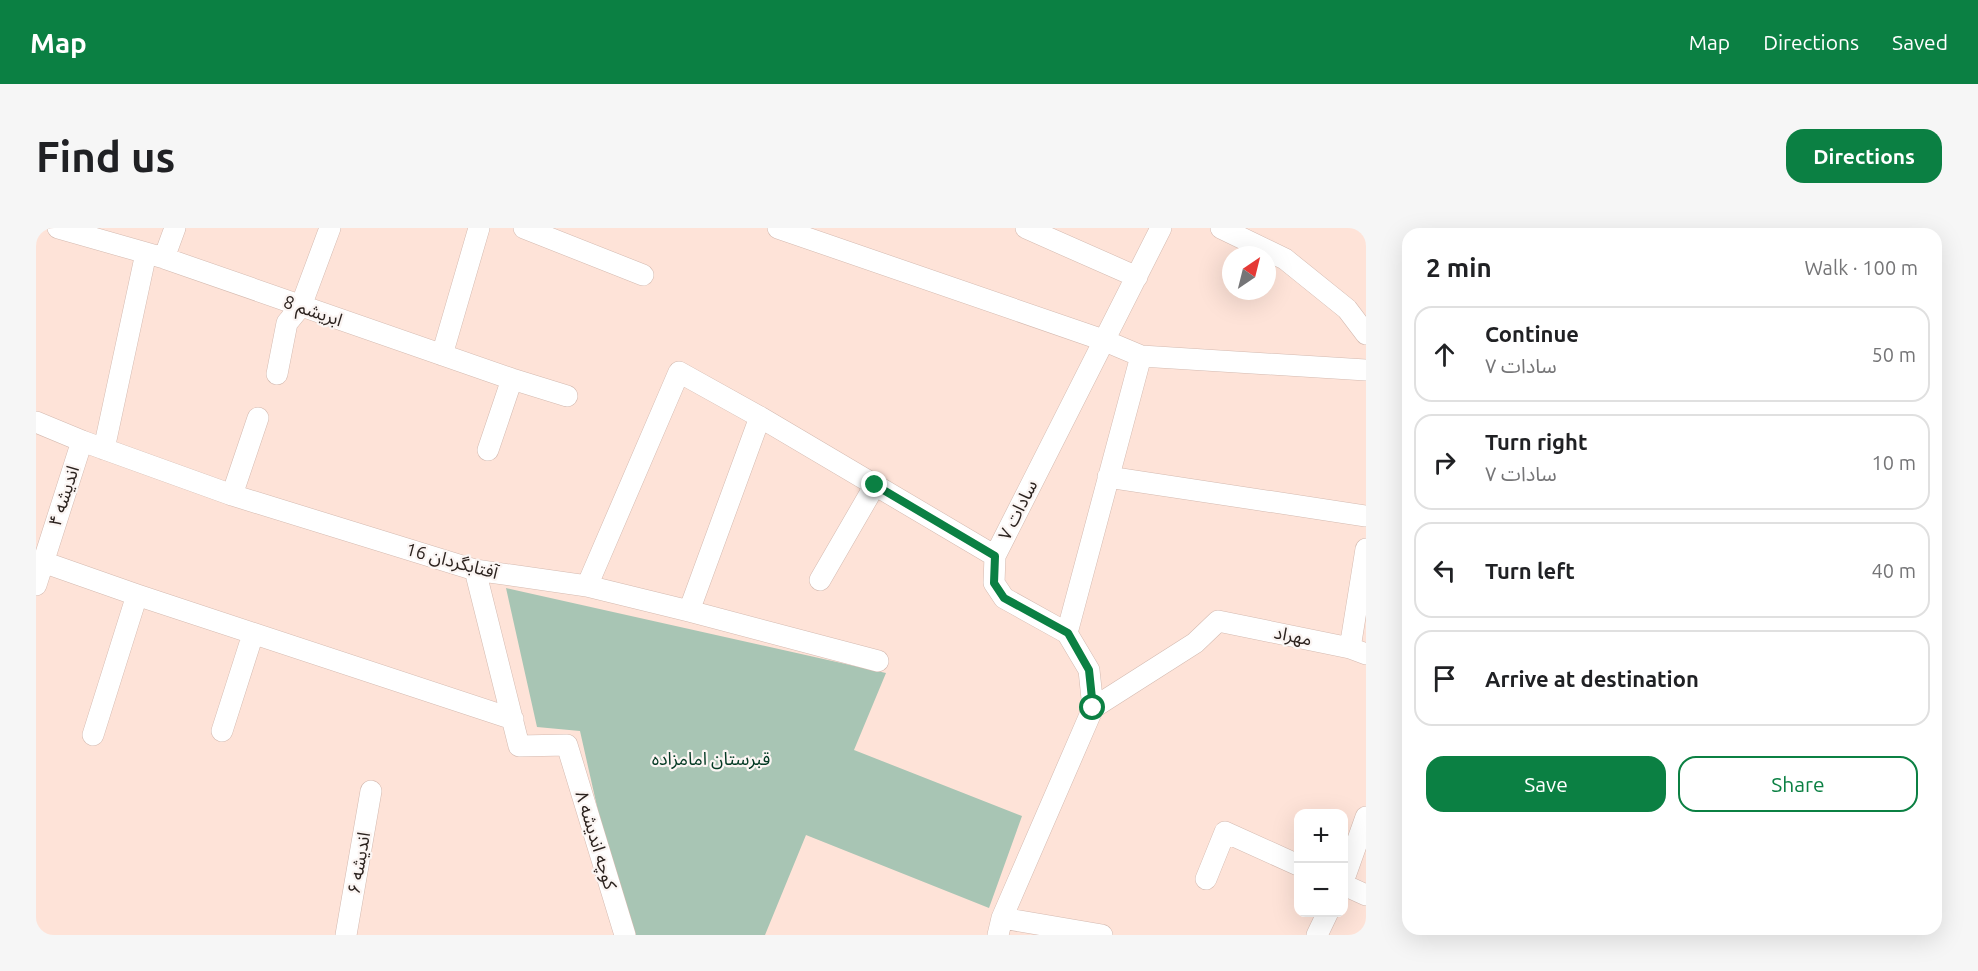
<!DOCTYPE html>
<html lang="en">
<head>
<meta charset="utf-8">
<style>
  :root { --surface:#fff; --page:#f6f6f6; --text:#202124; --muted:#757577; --line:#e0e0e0; --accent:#0b8043 }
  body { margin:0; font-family:Ubuntu,"Noto Sans Arabic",sans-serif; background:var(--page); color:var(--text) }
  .controls { position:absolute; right:18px; bottom:18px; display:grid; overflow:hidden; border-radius:12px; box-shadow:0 6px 24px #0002 }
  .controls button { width:54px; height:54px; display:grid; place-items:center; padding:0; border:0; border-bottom:2px solid var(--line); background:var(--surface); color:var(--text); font:30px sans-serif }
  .compass { position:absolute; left:1186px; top:18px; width:54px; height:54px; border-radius:50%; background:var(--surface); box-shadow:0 6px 24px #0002; rotate:35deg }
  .stop { position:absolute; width:18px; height:18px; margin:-14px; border:4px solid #0b8043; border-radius:50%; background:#fff }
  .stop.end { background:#0b8043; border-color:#fff; box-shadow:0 2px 6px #0008 }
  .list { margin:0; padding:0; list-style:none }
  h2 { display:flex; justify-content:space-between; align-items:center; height:78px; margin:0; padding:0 24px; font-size:26px }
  h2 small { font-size:20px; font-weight:400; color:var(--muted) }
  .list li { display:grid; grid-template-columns:39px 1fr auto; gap:18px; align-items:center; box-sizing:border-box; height:96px; margin:0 12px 12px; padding:0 12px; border:2px solid var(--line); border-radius:18px }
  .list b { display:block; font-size:22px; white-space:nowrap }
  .list p { margin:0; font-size:20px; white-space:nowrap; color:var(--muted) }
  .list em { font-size:20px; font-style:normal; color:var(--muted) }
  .actions { display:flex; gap:12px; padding:18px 24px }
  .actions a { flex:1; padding:14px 0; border:2px solid var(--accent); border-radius:18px; text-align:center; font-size:21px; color:var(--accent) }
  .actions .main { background:var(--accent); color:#fff }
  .icon { flex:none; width:33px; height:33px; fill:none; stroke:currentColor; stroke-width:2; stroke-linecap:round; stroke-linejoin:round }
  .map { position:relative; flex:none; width:1330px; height:707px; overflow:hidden; border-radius:18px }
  header { display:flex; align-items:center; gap:36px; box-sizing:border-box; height:84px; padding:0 30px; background:var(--accent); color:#fff }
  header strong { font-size:28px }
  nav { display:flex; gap:33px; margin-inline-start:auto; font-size:21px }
  .intro { display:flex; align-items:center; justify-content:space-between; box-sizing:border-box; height:144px; padding:0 36px }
  h1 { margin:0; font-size:42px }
  .button { padding:15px 27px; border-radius:18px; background:var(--accent); color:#fff; font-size:21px; font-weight:700 }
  main { display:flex; gap:36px; padding:0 36px }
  aside { flex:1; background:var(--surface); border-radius:18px; box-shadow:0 6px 24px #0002 }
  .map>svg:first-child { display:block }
  .green { fill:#a8c5b4 }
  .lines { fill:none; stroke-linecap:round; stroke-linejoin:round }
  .street-casing { stroke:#d4bab0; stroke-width:22 }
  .street { stroke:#fff; stroke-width:21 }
  .route { stroke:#0b8043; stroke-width:8 }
  .labels { text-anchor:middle; stroke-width:4.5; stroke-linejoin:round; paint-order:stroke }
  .street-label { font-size:18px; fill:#2c231f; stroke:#fbf5f3 }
  .park-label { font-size:18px; fill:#033923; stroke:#fbf5f3 }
</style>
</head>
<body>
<header>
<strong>Map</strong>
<nav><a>Map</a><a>Directions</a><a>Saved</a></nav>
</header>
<div class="intro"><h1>Find us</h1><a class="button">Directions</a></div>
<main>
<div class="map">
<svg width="1330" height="707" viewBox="0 0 1330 707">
  <rect width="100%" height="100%" fill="#fee3d8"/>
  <!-- green -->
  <path class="green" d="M470 360 850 445 818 522 986 588 953 680 770 607 729 707H590L544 503 501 499Z"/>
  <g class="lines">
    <!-- street casing -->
    <g class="street-casing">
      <path id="street" d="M22 0 128 30 476 151 531 168
        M488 0 607 47
        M742 0 1067 112 1105 128 1330 142
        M990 0 1101 49
        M1185 0 1249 31 1311 81 1330 106
        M128 30 139 0
        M406 127 443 0
        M241 146 251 95 265 78 294 0
        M0 194 46 213 196 267 439 342 551 358 653 383 842 433
        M68 221 110 25
        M452 222 476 151
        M1072 249 1330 288
        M196 267 222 190
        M7 334 101 367 477 491
        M439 342 483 518 531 517 589 707
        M784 352 839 257
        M0 357 46 213
        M551 358 643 144 724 189 959 328
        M653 383 724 189
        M1031 405 1105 128
        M1314 420 1330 321
        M1057 480 1159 415 1182 393 1314 420 1330 426
        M186 503 217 406
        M57 507 101 367
        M1170 651 1189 604 1262 637
        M1308 651 1330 589
        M1308 657 1330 667
        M966 690 1066 707
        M310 707 335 563
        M962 707 966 690 1057 480 1053 442 1031 405 968 370 958 355 959 328 1125 0
        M1281 707 1292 684"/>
    </g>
    <!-- street -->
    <use href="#street" class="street"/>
  </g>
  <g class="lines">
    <!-- route -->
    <path class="route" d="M839 257 959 328 958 355 968 370 1032 405 1053 442 1057 480"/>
  </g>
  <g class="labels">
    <!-- street labels -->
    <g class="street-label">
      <text transform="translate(277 83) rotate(19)" y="6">ابریشم 8</text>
      <text transform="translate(28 268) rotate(-72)" y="6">اندیشه ۴</text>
      <text transform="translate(982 282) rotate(-63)" y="6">سادات ۷</text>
      <text transform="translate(416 333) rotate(15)" y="6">آفتابگردان 16</text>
      <text transform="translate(1257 408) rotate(12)" y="6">مهراد</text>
      <text transform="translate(560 612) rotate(73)" y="6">کوچه اندیشه ۸</text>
      <text transform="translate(323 635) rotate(-80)" y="6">اندیشه ۶</text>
    </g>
    <!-- park labels -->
    <g class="park-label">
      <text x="675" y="537">قبرستان امامزاده</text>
    </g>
  </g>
</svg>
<div class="controls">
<button>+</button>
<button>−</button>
</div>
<svg class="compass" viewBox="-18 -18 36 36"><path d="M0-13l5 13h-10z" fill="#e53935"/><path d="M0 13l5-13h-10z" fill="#757577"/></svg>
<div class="stop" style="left:1057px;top:480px"></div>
<div class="stop end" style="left:839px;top:257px"></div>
</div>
<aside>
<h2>2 min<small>Walk · 100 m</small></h2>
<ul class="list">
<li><svg class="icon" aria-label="ahead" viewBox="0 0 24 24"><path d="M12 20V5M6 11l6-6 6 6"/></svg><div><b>Continue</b><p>سادات ۷</p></div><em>50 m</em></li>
<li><svg class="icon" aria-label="right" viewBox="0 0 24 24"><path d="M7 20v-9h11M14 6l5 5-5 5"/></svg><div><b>Turn right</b><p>سادات ۷</p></div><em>10 m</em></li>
<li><svg class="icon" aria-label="left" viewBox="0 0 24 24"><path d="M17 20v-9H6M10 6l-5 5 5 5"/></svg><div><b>Turn left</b></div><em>40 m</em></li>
<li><svg class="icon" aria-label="arrive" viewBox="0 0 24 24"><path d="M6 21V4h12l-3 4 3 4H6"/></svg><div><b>Arrive at destination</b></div></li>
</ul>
<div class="actions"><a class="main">Save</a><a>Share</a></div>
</aside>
</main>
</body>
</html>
